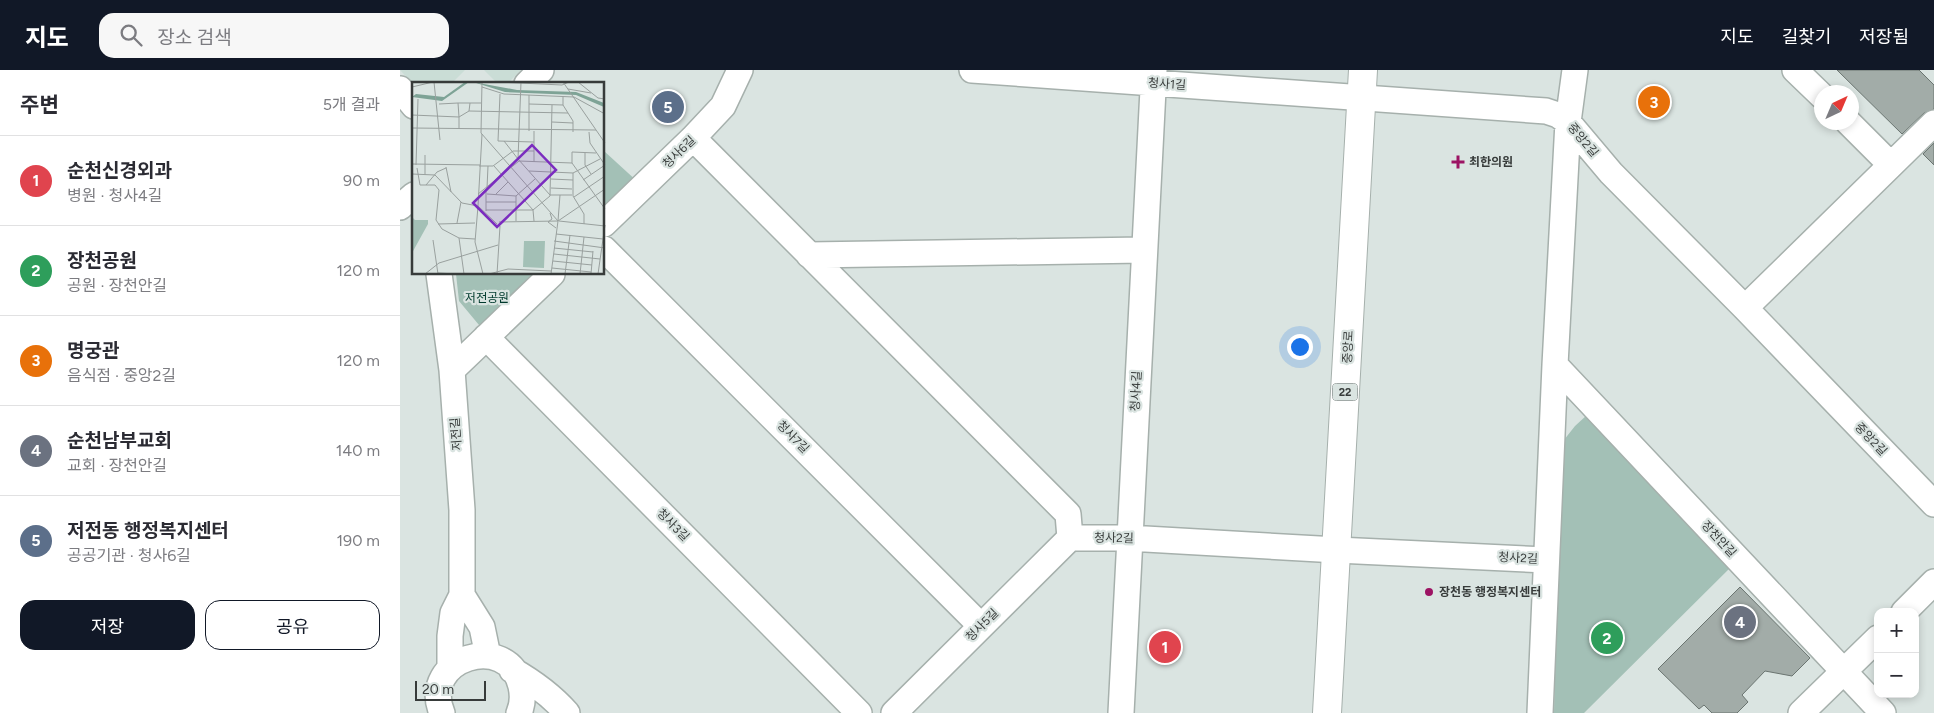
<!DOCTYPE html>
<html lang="ko">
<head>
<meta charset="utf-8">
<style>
  :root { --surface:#fff; --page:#f7f7f7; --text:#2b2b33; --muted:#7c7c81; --line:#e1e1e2; --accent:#111827 }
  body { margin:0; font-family:Figtree,"Noto Sans KR",sans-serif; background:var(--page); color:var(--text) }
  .controls { position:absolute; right:15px; bottom:15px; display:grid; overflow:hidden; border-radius:10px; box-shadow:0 2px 8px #0003 }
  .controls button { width:45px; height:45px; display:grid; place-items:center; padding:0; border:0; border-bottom:1px solid var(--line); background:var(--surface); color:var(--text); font:25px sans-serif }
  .compass { position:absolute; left:1414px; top:15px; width:45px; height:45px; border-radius:50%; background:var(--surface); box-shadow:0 2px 8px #0003; rotate:44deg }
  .scale { position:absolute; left:15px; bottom:12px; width:71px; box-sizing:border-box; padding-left:5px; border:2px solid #373b3a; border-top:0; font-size:14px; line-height:18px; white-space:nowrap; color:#373b3a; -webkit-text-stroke:4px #dae4e1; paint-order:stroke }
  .you { position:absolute; left:899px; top:276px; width:18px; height:18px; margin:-12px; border:4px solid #fff; border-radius:50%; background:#1a73e8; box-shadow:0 0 0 8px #1a73e833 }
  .badge { display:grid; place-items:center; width:32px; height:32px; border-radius:50%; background:var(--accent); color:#fff; font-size:16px; font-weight:700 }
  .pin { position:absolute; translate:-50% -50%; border:2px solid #fff; box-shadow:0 1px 5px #0006 }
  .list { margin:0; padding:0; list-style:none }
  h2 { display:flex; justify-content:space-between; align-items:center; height:65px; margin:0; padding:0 20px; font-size:21px }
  h2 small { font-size:16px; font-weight:400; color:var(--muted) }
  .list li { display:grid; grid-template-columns:32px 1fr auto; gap:15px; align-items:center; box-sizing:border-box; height:90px; padding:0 20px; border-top:1px solid var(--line) }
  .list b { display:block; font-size:19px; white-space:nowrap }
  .list p { margin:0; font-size:16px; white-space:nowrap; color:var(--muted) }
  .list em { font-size:16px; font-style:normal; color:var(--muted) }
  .actions { display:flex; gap:10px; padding:15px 20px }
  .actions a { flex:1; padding:11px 0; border:1px solid var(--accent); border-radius:15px; text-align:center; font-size:18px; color:var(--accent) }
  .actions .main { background:var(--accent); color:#fff }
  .icon { flex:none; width:28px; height:28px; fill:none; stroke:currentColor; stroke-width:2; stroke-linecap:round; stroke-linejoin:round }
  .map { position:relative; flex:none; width:1534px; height:643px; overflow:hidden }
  header { display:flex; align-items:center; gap:30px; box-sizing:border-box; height:70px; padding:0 25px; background:var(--accent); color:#fff }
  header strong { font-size:24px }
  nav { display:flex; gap:28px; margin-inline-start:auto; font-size:18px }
  .search { width:350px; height:45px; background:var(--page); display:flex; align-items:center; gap:12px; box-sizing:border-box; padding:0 18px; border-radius:15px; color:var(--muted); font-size:19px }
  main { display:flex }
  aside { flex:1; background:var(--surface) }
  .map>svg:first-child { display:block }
  .built { fill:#caddd6 }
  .green { fill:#a3c0b6 }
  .building { fill:#a2aca8; stroke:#6b7571 }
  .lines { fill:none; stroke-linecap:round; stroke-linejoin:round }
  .street-casing { stroke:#a6b0ac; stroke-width:28 }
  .primary-casing { stroke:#a6b0ac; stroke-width:30 }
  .street { stroke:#fff; stroke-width:25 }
  .primary { stroke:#fff; stroke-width:28 }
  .poi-dot { fill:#9c1363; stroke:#dae4e1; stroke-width:2 }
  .labels { text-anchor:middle; stroke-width:4.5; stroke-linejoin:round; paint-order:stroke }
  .shield { fill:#dae4e1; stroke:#686e6c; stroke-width:1 }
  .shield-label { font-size:11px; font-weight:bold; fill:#373b3a }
  .street-label { font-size:12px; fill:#373b3a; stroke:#dae4e1 }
  .poi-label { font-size:12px; font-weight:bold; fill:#373b3a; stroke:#dae4e1; text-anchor:start }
  .park-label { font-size:12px; fill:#013a2d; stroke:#dae4e1 }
  .inset-road { fill:none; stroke:#99a09e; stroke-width:1 }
  .view { fill:#7b2cbf; fill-opacity:0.15; stroke:#7b2cbf; stroke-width:2.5 }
  .inset-edge { fill:none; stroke:#373b3a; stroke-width:2.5 }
</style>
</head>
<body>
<header>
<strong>지도</strong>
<div class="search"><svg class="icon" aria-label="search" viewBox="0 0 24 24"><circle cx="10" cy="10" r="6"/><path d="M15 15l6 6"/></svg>장소 검색</div>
<nav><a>지도</a><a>길찾기</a><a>저장됨</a></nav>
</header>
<main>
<aside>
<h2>주변<small>5개 결과</small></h2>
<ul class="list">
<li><span class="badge" style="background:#e0444e">1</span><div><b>순천신경외과</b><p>병원 · 청사4길</p></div><em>90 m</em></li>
<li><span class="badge" style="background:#2e9e5b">2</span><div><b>장천공원</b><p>공원 · 장천안길</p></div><em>120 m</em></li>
<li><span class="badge" style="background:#e8710a">3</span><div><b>명궁관</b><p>음식점 · 중앙2길</p></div><em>120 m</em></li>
<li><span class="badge" style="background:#6b7280">4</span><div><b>순천남부교회</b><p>교회 · 장천안길</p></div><em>140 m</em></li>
<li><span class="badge" style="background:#5c6f8a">5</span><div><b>저전동 행정복지센터</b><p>공공기관 · 청사6길</p></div><em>190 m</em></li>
</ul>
<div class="actions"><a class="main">저장</a><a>공유</a></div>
</aside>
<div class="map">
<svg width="1534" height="643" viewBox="0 0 1534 643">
  <rect width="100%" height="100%" fill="#dae4e1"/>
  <!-- built -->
  <path class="built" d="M0 0H65L51 14H14V15Z
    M84 0H121L107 14H98Z"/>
  <!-- green -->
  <path class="green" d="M204 81 239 113 204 148Z
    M56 204H146L87 257 79 255 59 231Z
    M1187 345 1334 494 1184 643H1154L1160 375 1175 356Z"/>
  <!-- building -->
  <path class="building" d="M1437 0H1519L1534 15V39L1524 43 1502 64Z
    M1534 73V95L1523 84Z
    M1340 517 1410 588 1392 606 1365 601 1342 625 1348 632 1337 643H1312L1304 635 1299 639 1258 599Z"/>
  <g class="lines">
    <!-- street casing -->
    <g class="street-casing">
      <path id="street" d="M572 0 1146 41 1158 45 1168 52 1211 103 1345 238 1534 434
        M1395 0 1422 26
        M127 14 141 0
        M0 19 14 36
        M1448 52 1491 95
        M293 68 668 444 670 468
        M0 137 14 125
        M204 154 293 68 323 36 340 0
        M204 179 581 556
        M409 185 743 180
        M39 204 52 300 62 440V525L53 543 50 566V598
        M1345 238 1534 53
        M86 267 459 643
        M1155 295 1483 643
        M52 300 152 204
        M670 468H728L937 480 1146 490
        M62 525 82 557 88 586
        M1504 542 1534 512
        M112 600C133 612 151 625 167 643
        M42 643C19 588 108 561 121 616 123 625 123 634 119 643
        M494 643 670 468
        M721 643 754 0
        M1140 643 1155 295 1168 52 1175 0
        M1401 643 1478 568"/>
    </g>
    <!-- primary casing -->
    <g class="primary-casing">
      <path id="primary" d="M927 643 963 0"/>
    </g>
    <!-- street -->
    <use href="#street" class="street"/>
    <!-- primary -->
    <use href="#primary" class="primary"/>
  </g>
  <!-- markers -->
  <g class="poi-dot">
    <path d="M1055.5 84.5h5v5h5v5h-5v5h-5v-5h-5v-5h5z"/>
    <circle cx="1029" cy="522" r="5"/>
  </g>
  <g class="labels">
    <!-- shield labels -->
    <rect class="shield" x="932.5" y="313.5" width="25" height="17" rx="4"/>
    <g class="shield-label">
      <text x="945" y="326">22</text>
    </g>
    <!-- street labels -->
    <g class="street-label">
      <text transform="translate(767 14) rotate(4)" y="4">청사1길</text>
      <text transform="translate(1183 70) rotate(50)" y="4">중앙2길</text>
      <text transform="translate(279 82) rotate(-44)" y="4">청사6길</text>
      <text transform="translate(948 277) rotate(-87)" y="4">중앙로</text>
      <text transform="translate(736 321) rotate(-87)" y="4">청사4길</text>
      <text transform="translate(56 364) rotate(-94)" y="4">저전길</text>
      <text transform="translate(393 367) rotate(45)" y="4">청사7길</text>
      <text transform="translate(1471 369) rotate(46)" y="4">중앙2길</text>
      <text transform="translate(273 455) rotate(45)" y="4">청사3길</text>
      <text transform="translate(714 468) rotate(1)" y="4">청사2길</text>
      <text transform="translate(1319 469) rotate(47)" y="4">장천안길</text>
      <text transform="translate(1118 488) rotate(3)" y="4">청사2길</text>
      <text transform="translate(582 555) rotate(-45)" y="4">청사5길</text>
    </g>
    <!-- poi labels -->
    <g class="poi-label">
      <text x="1069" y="96">최한의원</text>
      <text x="1039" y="526">장천동 행정복지센터</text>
    </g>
    <!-- park labels -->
    <g class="park-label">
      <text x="87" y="232">저전공원</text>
    </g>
  </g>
  <!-- overview -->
  <g transform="translate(12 12)">
    <rect width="192" height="192" fill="#dae4e1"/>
    <path d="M0 135 3 138H16V142L0 171ZM112 159H133L132 186 111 185Z" fill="#a3c0b6"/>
    <path d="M53 0H57L30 19 0 15 4 12 32 15ZM61 0 105 8 164 10 192 21V25L164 13 93 10Z" fill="#7ea396"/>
    <path class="inset-road" d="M22 0 28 58M70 0 69 51 146 139M86 0 150 3 157 0M109 0 106 77 138 113H160M151 0 193 61M166 0 186 16 193 17M0 5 21 0M70 5 92 12 162 15 193 32M156 7 179 11M88 12 86 59 122 60M151 14V23L161 39V50M58 21H46L47 35 57 29 156 31M27 22 46 21M117 22 151 23M57 29 58 21H69M0 33 47 35V47M140 40 161 41M0 46 184 48M117 49V13M177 50 178 61 193 83M70 52 66 124 85 142M92 59 106 77M173 71V83L179 92M184 71 160 70V81L193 127M122 80V49M0 82 68 83M4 83 6 17M67 84H81L101 69H122M82 84 121 128 122 139M34 85 39 110M5 86 8 103H23L27 108 24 138 30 147 47 156 63 157M117 89 161 91 188 77M161 91V114L172 132V142M0 92 23 93 50 121 66 124 63 160 71 192M13 93V73M139 97 161 98M171 98 193 83M14 103 25 90 34 86M75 106 76 84M139 106 160 107M74 107V129M66 112 107 79 160 81M75 112 104 114 123 97M84 112 96 100M162 115 193 94M74 120H104M74 128H121L138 114 140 23M138 131 140 137 136 140 144 146M104 139V114M146 139 193 107M147 139 193 144M87 140 146 139 148 113M45 141 49 120M26 142 63 141M144 152 191 157M47 156 52 192M21 158 26 192M142 159 193 166M142 166 181 170M142 172 188 177M141 179 180 183M140 186 179 190M26 191 44 192M13 192 27 181 86 163M77 192 96 187 139 189M85 192 88 144M139 192 146 139M153 192 158 153M168 192 172 155M179 192 181 169M186 192 193 143"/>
    <path class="view" d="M120 63 144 88 85 145 61 121Z"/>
    <rect width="192" height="192" class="inset-edge"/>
  </g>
</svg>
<div class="controls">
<button>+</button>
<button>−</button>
</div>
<svg class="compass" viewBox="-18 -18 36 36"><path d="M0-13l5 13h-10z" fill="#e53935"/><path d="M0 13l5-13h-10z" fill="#7c7c81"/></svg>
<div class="scale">20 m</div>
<div class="you"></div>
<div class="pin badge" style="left:765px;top:577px;background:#e0444e">1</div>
<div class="pin badge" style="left:1207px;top:568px;background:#2e9e5b">2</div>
<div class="pin badge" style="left:1254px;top:32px;background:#e8710a">3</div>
<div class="pin badge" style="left:1340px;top:552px;background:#6b7280">4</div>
<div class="pin badge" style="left:268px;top:37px;background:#5c6f8a">5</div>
</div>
</main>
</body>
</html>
